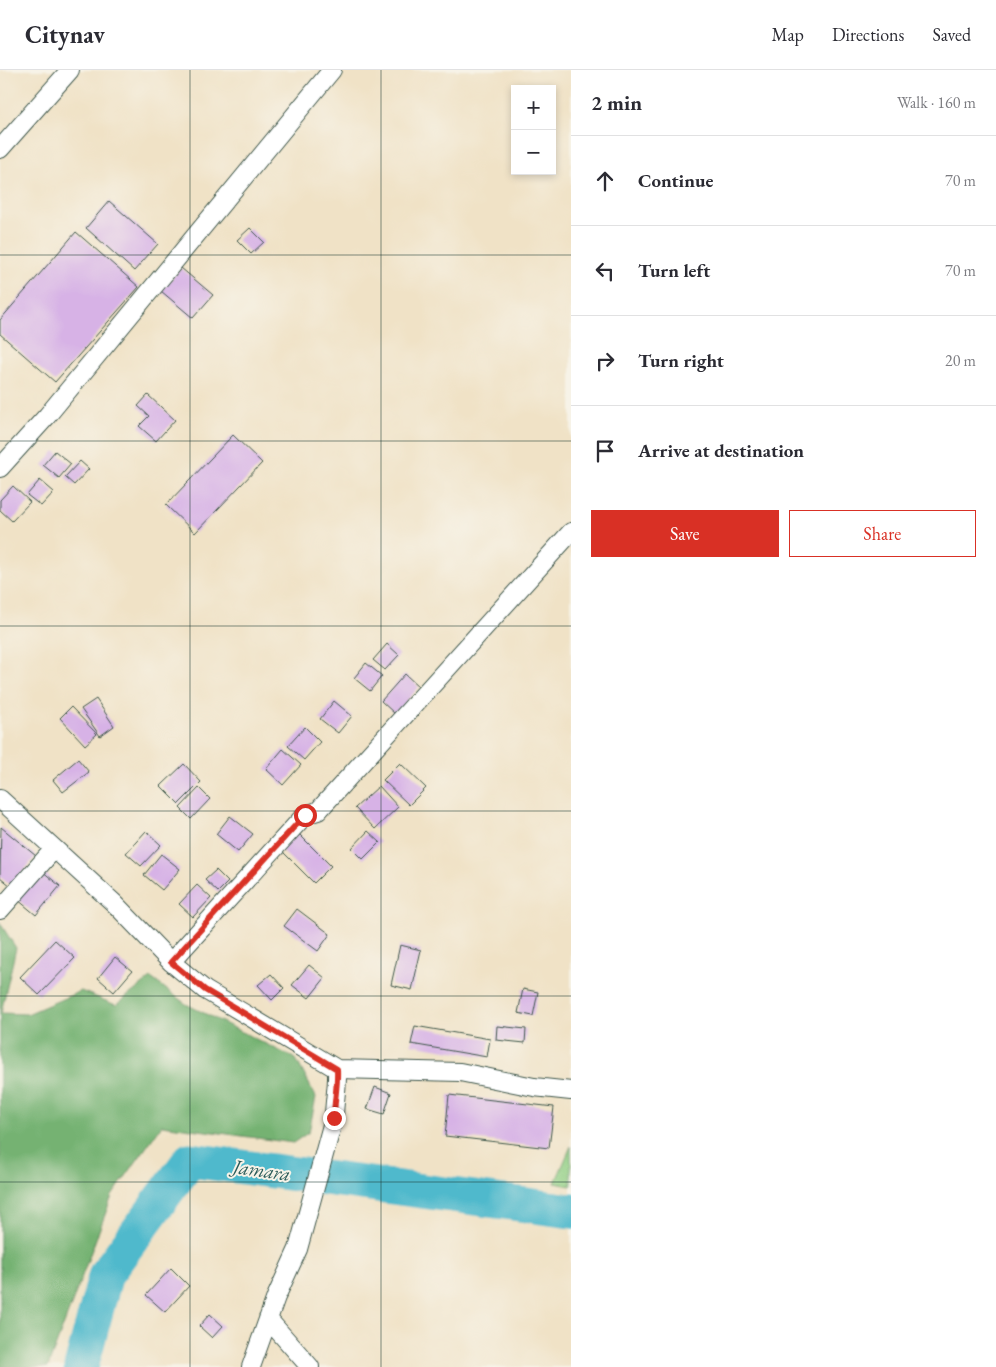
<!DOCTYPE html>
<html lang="en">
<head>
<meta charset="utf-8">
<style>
  :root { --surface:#fff; --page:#f2f2f3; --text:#2b2b33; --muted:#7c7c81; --line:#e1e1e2; --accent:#d93025 }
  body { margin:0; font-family:"EB Garamond",serif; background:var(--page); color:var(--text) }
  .controls { position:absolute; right:15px; top:15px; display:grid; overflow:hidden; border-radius:0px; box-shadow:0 2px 8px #0003 }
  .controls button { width:45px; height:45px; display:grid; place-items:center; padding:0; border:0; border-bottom:1px solid var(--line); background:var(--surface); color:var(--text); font:25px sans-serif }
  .stop { position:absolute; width:15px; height:15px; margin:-11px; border:4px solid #d93025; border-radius:50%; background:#fff }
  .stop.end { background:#d93025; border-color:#fff; box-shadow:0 1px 5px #0008 }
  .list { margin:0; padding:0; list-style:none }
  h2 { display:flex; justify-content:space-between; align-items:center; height:65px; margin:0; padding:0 20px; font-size:21px }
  h2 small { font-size:16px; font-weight:400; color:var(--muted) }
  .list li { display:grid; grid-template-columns:32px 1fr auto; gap:15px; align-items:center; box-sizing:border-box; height:90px; padding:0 20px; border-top:1px solid var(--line) }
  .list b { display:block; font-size:19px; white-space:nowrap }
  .list em { font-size:16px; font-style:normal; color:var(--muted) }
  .actions { display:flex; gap:10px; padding:15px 20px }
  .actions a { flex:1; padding:11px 0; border:1px solid var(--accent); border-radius:0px; text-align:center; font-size:18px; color:var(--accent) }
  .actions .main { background:var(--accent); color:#fff }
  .icon { flex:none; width:28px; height:28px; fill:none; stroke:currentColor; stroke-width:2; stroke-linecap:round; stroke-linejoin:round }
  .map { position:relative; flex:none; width:571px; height:1297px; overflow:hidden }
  header { display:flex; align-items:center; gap:30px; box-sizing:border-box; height:70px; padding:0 25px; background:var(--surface); border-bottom:1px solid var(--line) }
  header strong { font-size:24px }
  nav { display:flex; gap:28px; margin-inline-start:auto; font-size:18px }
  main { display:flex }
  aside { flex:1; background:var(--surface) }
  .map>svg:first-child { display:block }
  .green { fill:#92cf85; stroke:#58865c }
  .forest { fill:#75b272; stroke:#4a7853 }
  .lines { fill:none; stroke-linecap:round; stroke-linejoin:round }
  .river { stroke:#4fb9cc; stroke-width:35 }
  .building { fill:#d7b2e6 }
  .street-casing { stroke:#3e564a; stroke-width:20 }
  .street { stroke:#fff; stroke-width:18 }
  .route { stroke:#d93025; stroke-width:6 }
  .grid { fill:none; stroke:#1f3d34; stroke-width:1; stroke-opacity:0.55 }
  .labels { text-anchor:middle; stroke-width:4; stroke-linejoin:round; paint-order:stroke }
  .water-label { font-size:20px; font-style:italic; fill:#2b5c5a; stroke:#f7f3e8 }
</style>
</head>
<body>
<header>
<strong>Citynav</strong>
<nav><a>Map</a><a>Directions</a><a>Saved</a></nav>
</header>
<main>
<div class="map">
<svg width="571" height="1297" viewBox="0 0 571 1297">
  <rect width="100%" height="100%" fill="#f7f3e8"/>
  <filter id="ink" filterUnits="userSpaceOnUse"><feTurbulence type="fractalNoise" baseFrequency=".02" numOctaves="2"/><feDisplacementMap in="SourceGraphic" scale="10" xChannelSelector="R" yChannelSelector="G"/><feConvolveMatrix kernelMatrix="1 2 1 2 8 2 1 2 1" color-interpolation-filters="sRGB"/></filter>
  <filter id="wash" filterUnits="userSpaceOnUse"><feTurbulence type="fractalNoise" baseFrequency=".0096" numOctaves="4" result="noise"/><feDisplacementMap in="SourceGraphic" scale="20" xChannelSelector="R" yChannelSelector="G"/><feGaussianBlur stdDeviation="1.12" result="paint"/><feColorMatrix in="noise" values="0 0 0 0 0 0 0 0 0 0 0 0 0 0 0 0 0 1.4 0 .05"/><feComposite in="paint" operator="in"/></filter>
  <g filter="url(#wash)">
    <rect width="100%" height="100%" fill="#f0e2c6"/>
    <!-- green -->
    <path class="green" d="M571 1076V1116L555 1113Z"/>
    <!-- forest -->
    <path class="forest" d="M0 853 16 878 1 943 27 944 81 921 116 935 151 908 186 934 296 989 316 1027 309 1062 293 1073 162 1055 112 1126 48 1297H0Z"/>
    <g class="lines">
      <!-- river -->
      <path class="river" d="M81 1297 106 1204 190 1090 571 1141"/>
    </g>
    <g id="blocks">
      <!-- building -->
      <path class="building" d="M109 131 158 174 134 201 86 158Z
        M250 158 264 172 251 184 237 170Z
        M76 162 139 217 55 312 0 264V250Z
        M181 198 213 225 193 248 161 221Z
        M148 325 175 350 156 371 139 356 149 346 138 336Z
        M233 365 262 393 195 463 166 435Z
        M55 381 71 394 59 408 43 395Z
        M80 391 89 399 74 415 65 407Z
        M40 410 54 422 41 436 27 425Z
        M13 416 30 432 12 451 0 440V430Z
        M387 574 399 585 385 600 373 590Z
        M366 593 382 606 370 621 354 608Z
        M405 604 419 617 395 644 381 631Z
        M96 629 114 656 100 666 81 639Z
        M334 631 352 646 338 663 320 649Z
        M71 637 97 664 85 675 60 648Z
        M305 657 320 672 304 690 288 676Z
        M283 679 301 695 283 715 266 699Z
        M78 689 89 702 63 722 53 710Z
        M400 693 426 718 409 735 383 710Z
        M184 694 201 712 179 734 161 716Z
        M379 716 398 737 375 759 355 738Z
        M199 718 210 729 191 749 180 738Z
        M230 746 253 764 238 782 216 764Z
        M1 757 36 786 11 816 0 807Z
        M146 761 161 775 141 796 126 783Z
        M368 761 380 772 363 789 352 778Z
        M298 763 331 796 314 813 281 780Z
        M161 784 180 799 162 820 144 805Z
        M41 800 60 816 36 845 17 829Z
        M216 800 228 812 218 822 205 810Z
        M197 815 211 828 193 847 179 834Z
        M297 839 330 864 318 881 284 856Z
        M55 870 75 888 39 925 20 907Z
        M400 875 421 880 412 920 391 915Z
        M115 887 132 901 114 922 98 908Z
        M309 895 325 908 309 928 292 915Z
        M271 904 284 918 272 930 258 915Z
        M523 919 538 922 533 946 518 943Z
        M415 956 490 969 487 987 411 974Z
        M497 956 526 959 525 973 496 970Z
        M375 1017 391 1023 384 1044 367 1039Z
        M449 1025 554 1037 549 1078 445 1066Z
        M171 1198 189 1216 165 1242 146 1225Z
        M210 1244 223 1256 212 1268 199 1256Z"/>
    </g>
  </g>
  <g filter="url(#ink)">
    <use href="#blocks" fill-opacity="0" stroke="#3e564a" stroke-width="1"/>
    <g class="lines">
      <!-- street casing -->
      <g class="street-casing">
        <path id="street" d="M0 79 70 0
          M0 398 47 346 332 0
          M0 729 115 834 171 892 205 920 337 999 460 1002 534 1017 571 1021
          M0 840 54 779
          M171 892 305 745 318 741 571 462
          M268 1249 310 1297
          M251 1297 276 1227 298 1179 334 1048C334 1031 338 1015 337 999"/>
      </g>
      <!-- street -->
      <use href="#street" class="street"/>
    </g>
  </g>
  <g class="lines" filter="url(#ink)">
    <!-- route -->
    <path class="route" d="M305 745 171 892 205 920 337 999C338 1015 334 1031 334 1048"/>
  </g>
  <!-- grid -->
  <path class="grid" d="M190 0V1297M381 0V1297M0 185H571M0 371H571M0 556H571M0 741H571M0 926H571M0 1112H571"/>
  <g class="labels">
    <!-- water labels -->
    <g class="water-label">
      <text transform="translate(262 1100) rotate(8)" y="7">Jamara</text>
    </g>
  </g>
</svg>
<div class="controls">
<button>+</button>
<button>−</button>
</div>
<div class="stop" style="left:305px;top:745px"></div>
<div class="stop end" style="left:334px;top:1048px"></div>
</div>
<aside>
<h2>2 min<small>Walk · 160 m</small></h2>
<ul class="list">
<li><svg class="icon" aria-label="ahead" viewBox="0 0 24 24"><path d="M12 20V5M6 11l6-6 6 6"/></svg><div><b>Continue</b></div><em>70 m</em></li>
<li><svg class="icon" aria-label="left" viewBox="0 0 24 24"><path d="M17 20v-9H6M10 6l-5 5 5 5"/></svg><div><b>Turn left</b></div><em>70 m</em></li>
<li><svg class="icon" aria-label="right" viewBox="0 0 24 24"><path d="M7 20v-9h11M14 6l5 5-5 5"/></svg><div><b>Turn right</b></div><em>20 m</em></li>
<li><svg class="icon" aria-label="arrive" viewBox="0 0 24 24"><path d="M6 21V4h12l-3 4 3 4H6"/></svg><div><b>Arrive at destination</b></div></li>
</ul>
<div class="actions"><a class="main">Save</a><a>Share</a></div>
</aside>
</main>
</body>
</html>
